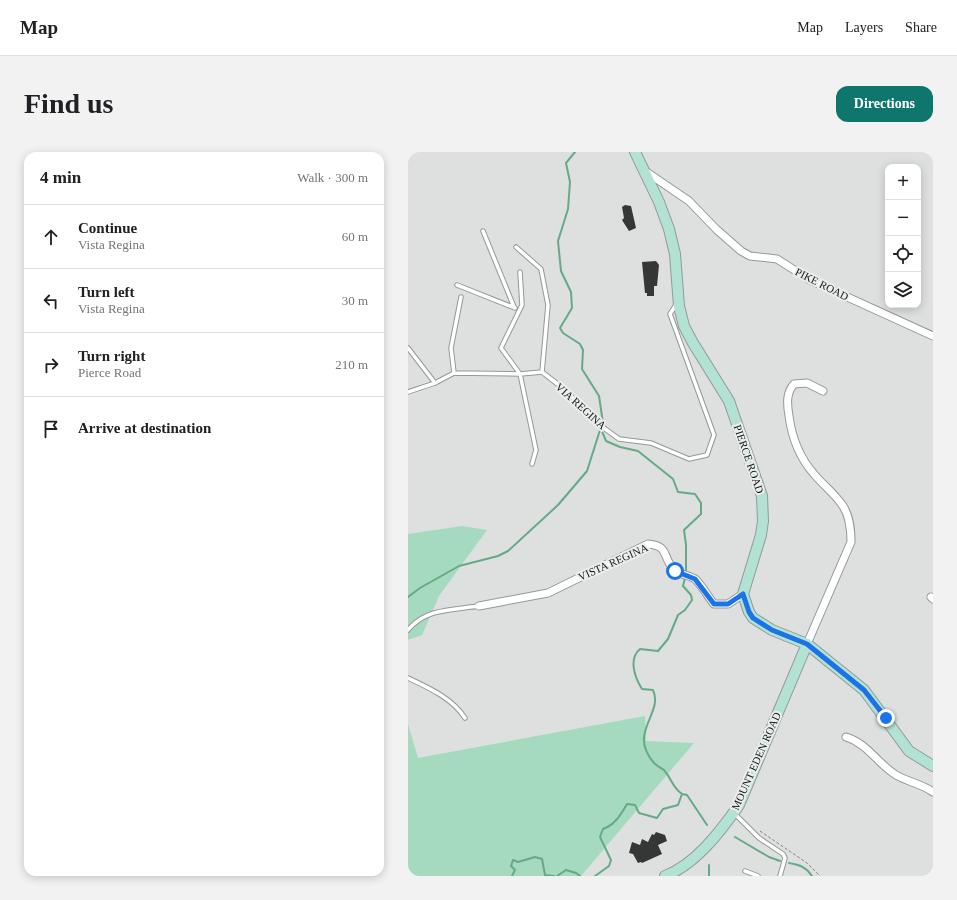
<!DOCTYPE html>
<html lang="en">
<head>
<meta charset="utf-8">
<style>
  :root { --surface:#fff; --page:#f2f2f2; --text:#202124; --muted:#757577; --line:#e0e0e0; --accent:#0f766e }
  body { margin:0; font-family:Georgia,serif; background:var(--page); color:var(--text) }
  .controls { position:absolute; right:12px; top:12px; display:grid; overflow:hidden; border-radius:8px; box-shadow:0 2px 10px #0003 }
  .controls button { width:36px; height:36px; display:grid; place-items:center; padding:0; border:0; border-bottom:1px solid var(--line); background:var(--surface); color:var(--text); font:20px sans-serif }
  .stop { position:absolute; width:12px; height:12px; margin:-9px; border:3px solid #1a73e8; border-radius:50%; background:#fff }
  .stop.end { background:#1a73e8; border-color:#fff; box-shadow:0 1px 4px #0008 }
  .list { margin:0; padding:0; list-style:none }
  h2 { display:flex; justify-content:space-between; align-items:center; height:52px; margin:0; padding:0 16px; font-size:17px }
  h2 small { font-size:13px; font-weight:400; color:var(--muted) }
  .list li { display:grid; grid-template-columns:26px 1fr auto; gap:12px; align-items:center; box-sizing:border-box; height:64px; padding:0 16px; border-top:1px solid var(--line) }
  .list b { display:block; font-size:15px; white-space:nowrap }
  .list p { margin:0; font-size:13px; white-space:nowrap; color:var(--muted) }
  .list em { font-size:13px; font-style:normal; color:var(--muted) }
  .icon { flex:none; width:22px; height:22px; fill:none; stroke:currentColor; stroke-width:2; stroke-linecap:round; stroke-linejoin:round }
  .map { position:relative; flex:none; width:525px; height:724px; overflow:hidden; border-radius:12px }
  header { display:flex; align-items:center; gap:24px; box-sizing:border-box; height:56px; padding:0 20px; background:var(--surface); border-bottom:1px solid var(--line) }
  header strong { font-size:19px }
  nav { display:flex; gap:22px; margin-inline-start:auto; font-size:14px }
  .intro { display:flex; align-items:center; justify-content:space-between; box-sizing:border-box; height:96px; padding:0 24px }
  h1 { margin:0; font-size:28px }
  .button { padding:10px 18px; border-radius:12px; background:var(--accent); color:#fff; font-size:14px; font-weight:700 }
  main { display:flex; gap:24px; padding:0 24px }
  aside { flex:1; background:var(--surface); border-radius:12px; box-shadow:0 2px 10px #0003 }
  .map>svg:first-child { display:block }
  .green { fill:#a5dabe }
  .lines { fill:none; stroke-linecap:round; stroke-linejoin:round }
  .stream { stroke:#65aa88; stroke-width:2 }
  .building { fill:#343735 }
  .lane-casing { stroke:#959897; stroke-width:5.5 }
  .street-casing { stroke:#959897; stroke-width:9 }
  .secondary-casing { stroke:#959897; stroke-width:12 }
  .path { stroke:#848685; stroke-width:1; stroke-dasharray:3 2; stroke-linecap:butt }
  .lane { stroke:#fff; stroke-width:3.5 }
  .street { stroke:#fff; stroke-width:7 }
  .secondary { stroke:#b2e2d3; stroke-width:10 }
  .route { stroke:#1a73e8; stroke-width:5 }
  .labels { text-anchor:middle; stroke-width:4; stroke-linejoin:round; paint-order:stroke }
  .street-label { font-size:11px; fill:#151616; stroke:#eaeeec }
</style>
</head>
<body>
<header>
<strong>Map</strong>
<nav><a>Map</a><a>Layers</a><a>Share</a></nav>
</header>
<div class="intro"><h1>Find us</h1><a class="button">Directions</a></div>
<main>
<aside>
<h2>4 min<small>Walk · 300 m</small></h2>
<ul class="list">
<li><svg class="icon" aria-label="ahead" viewBox="0 0 24 24"><path d="M12 20V5M6 11l6-6 6 6"/></svg><div><b>Continue</b><p>Vista Regina</p></div><em>60 m</em></li>
<li><svg class="icon" aria-label="left" viewBox="0 0 24 24"><path d="M17 20v-9H6M10 6l-5 5 5 5"/></svg><div><b>Turn left</b><p>Vista Regina</p></div><em>30 m</em></li>
<li><svg class="icon" aria-label="right" viewBox="0 0 24 24"><path d="M7 20v-9h11M14 6l5 5-5 5"/></svg><div><b>Turn right</b><p>Pierce Road</p></div><em>210 m</em></li>
<li><svg class="icon" aria-label="arrive" viewBox="0 0 24 24"><path d="M6 21V4h12l-3 4 3 4H6"/></svg><div><b>Arrive at destination</b></div></li>
</ul>
</aside>
<div class="map">
<svg width="525" height="724" viewBox="0 0 525 724">
  <rect width="100%" height="100%" fill="#dde0df"/>
  <!-- green -->
  <path class="green" d="M54 374 79 378 31 444 14 483 0 488V382Z
    M237 564 238 589 286 591 173 724H0V572L10 606Z"/>
  <g class="lines">
    <!-- stream -->
    <path class="stream" d="M167 0 158 11 162 30 160 57 150 89 153 119 163 140 164 156 152 176 155 181 172 192 175 198 174 217 191 244 195 271
      M193 277 198 289 212 295 230 299 265 327 270 340 287 342 293 351V362L276 378 278 393V421
      M0 445 12 436 51 414 90 404 100 399 150 353 179 319 192 278
      M274 642 279 643 299 673
      M327 685 361 705 372 709
      M381 711C392 713 398 715 404 724
      M104 724 107 718 103 714 105 708 110 710 127 705 134 707 137 723 146 724
      M149 724 158 718 168 721 172 724
      M187 724 201 714 203 708 192 685 195 677C207 673 213 662 219 652L227 653 231 661 249 666 255 657 270 653 274 642C264 635 264 627 256 618 253 616 249 614 246 611 219 580 256 562 245 538L234 537C227 526 220 507 232 497L250 499 260 487 270 463 277 458 284 448 283 443 275 434 277 426
      M301 724V713"/>
  </g>
  <!-- building -->
  <path class="building" d="M217 53 223 54 228 76 221 79 214 68 216 66 214 55Z
    M248 109 251 113 249 134H246V144H239V141H237L234 110Z
    M248 680 257 683 259 689 250 693 254 702 234 711 233 710 230 711 225 702 221 701 224 690 232 693 234 687 240 690 244 682 246 683Z"/>
  <g class="lines">
    <!-- lane casing -->
    <g class="lane-casing">
      <path id="lane" d="M75 79 106 155
        M108 95 133 117 140 153 134 220
        M112 120 114 153 93 196 112 222 128 298 124 312
        M49 133 107 156
        M0 196 27 231
        M46 221 43 196 53 145
        M0 240 27 231 46 221 112 222 134 220 156 237 189 271 211 287 243 291 281 307 299 303 306 283 262 162 269 151
        M0 478C18 456 45 458 71 454
        M0 526C21 536 44 546 57 566
        M326 661 351 686 375 702 377 706 372 724
        M337 719 350 724"/>
    </g>
    <!-- street casing -->
    <g class="street-casing">
      <path id="street" d="M237 19 281 49 308 77 333 99 342 104 369 107 402 128 525 184
        M523 445 525 447
        M71 454 140 441 240 392C263 394 253 406 267 418 272 423 281 423 287 427 294 433 300 445 306 452H320L335 442
        M399 492 443 390C443 377 442 365 435 354 427 342 415 333 406 322 391 305 384 287 381 264 379 252 378 241 386 232L399 231 415 239
        M438 585C459 591 470 612 488 623 500 630 514 632 525 640"/>
    </g>
    <!-- secondary casing -->
    <g class="secondary-casing">
      <path id="secondary" d="M227 0 251 50 261 77 267 102 271 154 276 174 285 191 321 249 354 344 355 369 353 383 335 442 341 460 345 466 364 478 399 492 456 538 501 599 525 614
        M257 724C288 712 312 680 331 653L399 492"/>
    </g>
    <!-- path -->
    <path class="path" d="M352 679 399 711 412 724"/>
    <!-- lane -->
    <use href="#lane" class="lane"/>
    <!-- street -->
    <use href="#street" class="street"/>
    <!-- secondary -->
    <use href="#secondary" class="secondary"/>
  </g>
  <g class="lines">
    <!-- route -->
    <path class="route" d="M267 419 287 427 306 452H320L335 442 341 460 345 466 364 478 399 492 456 538 478 566"/>
  </g>
  <g class="labels">
    <!-- street labels -->
    <g class="street-label">
      <text transform="translate(414 132) rotate(27)" y="4">PIKE ROAD</text>
      <text transform="translate(173 254) rotate(42)" y="4">VIA REGINA</text>
      <text transform="translate(341 307) rotate(71)" y="4">PIERCE ROAD</text>
      <text transform="translate(205 410) rotate(-24)" y="4">VISTA REGINA</text>
      <text transform="translate(348 609) rotate(-66)" y="4">MOUNT EDEN ROAD</text>
    </g>
  </g>
</svg>
<div class="controls">
<button>+</button>
<button>−</button>
<button><svg class="icon" aria-label="locate" viewBox="0 0 24 24"><circle cx="12" cy="12" r="6"/><path d="M12 2v4M12 18v4M2 12h4M18 12h4"/></svg></button>
<button><svg class="icon" aria-label="layers" viewBox="0 0 24 24"><path d="M12 4l9 5-9 5-9-5zM3 14l9 5 9-5"/></svg></button>
</div>
<div class="stop" style="left:267px;top:419px"></div>
<div class="stop end" style="left:478px;top:566px"></div>
</div>
</main>
</body>
</html>
